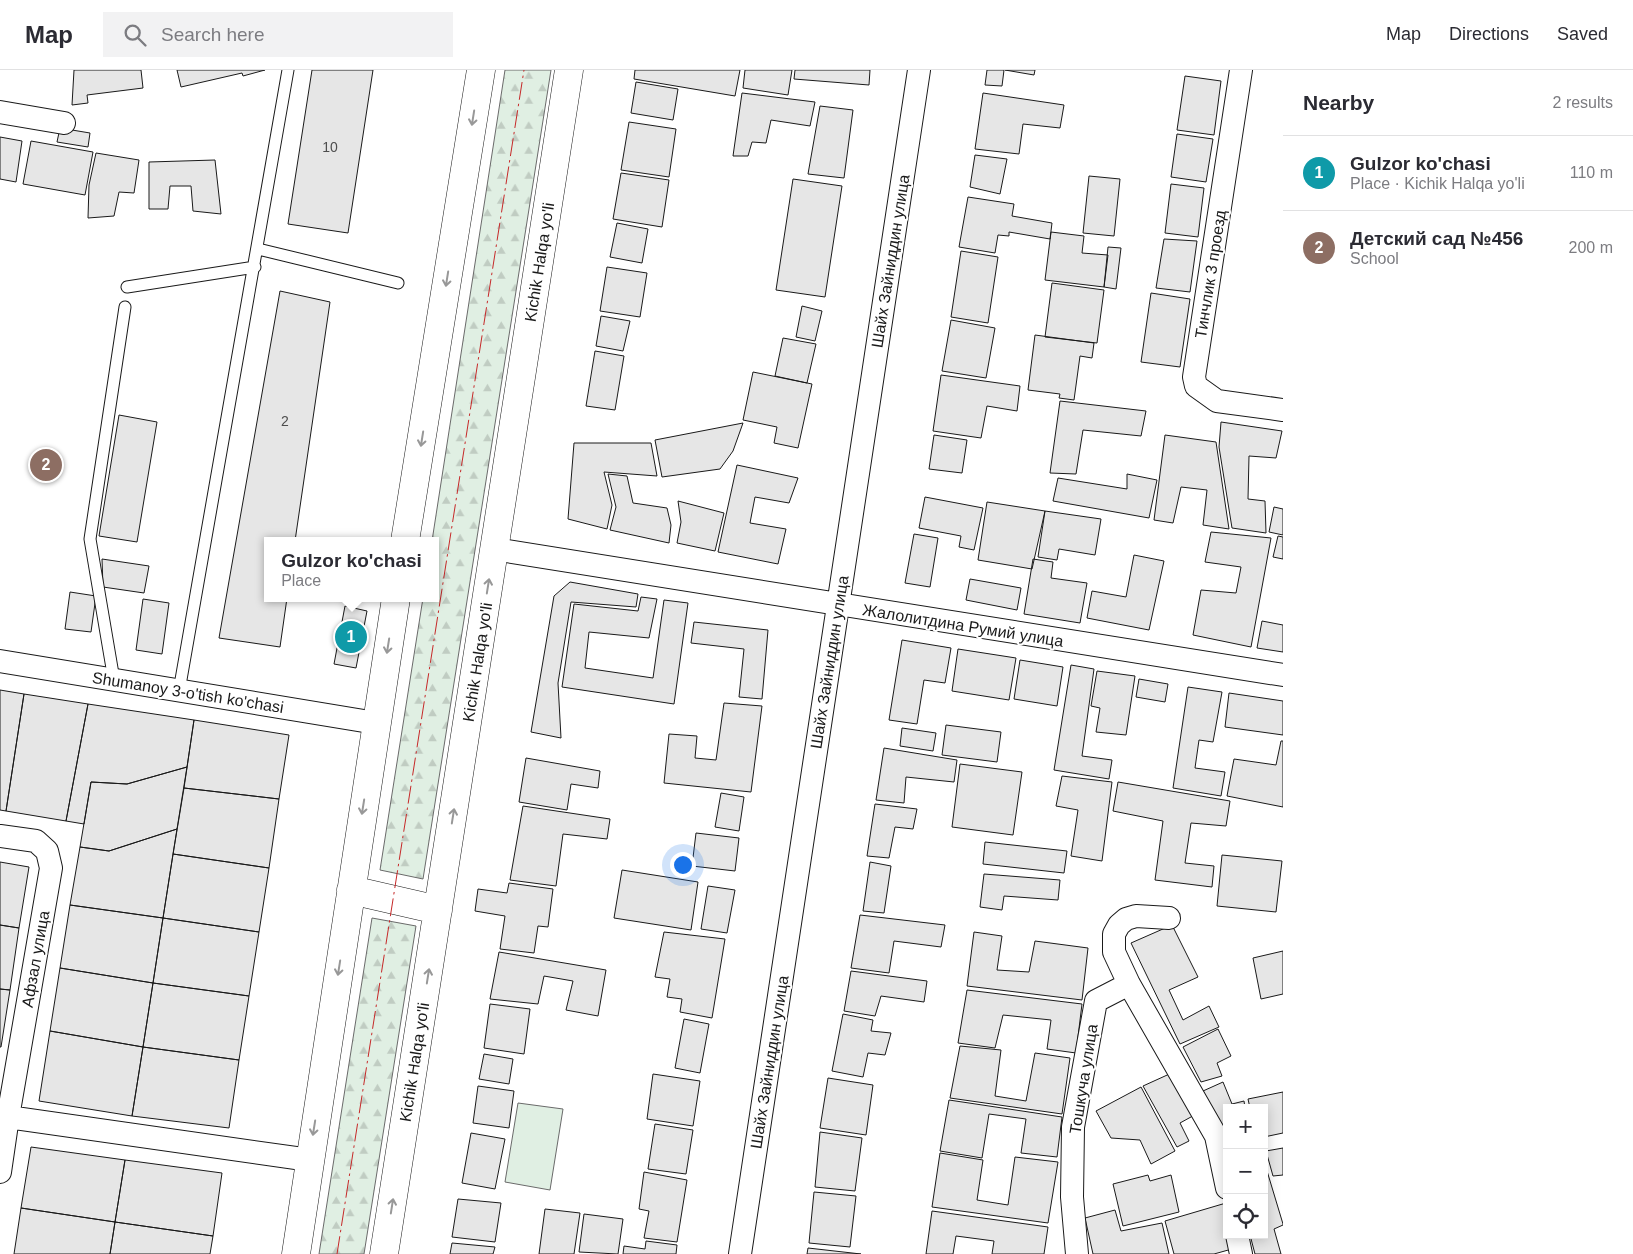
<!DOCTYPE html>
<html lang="en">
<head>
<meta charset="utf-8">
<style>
  :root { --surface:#fff; --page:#f2f2f3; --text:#2b2b33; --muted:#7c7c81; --line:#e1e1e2; --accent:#c62828 }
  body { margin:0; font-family:Arial,sans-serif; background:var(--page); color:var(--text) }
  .controls { position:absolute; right:15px; bottom:15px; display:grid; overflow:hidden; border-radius:0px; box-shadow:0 2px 12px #0003 }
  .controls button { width:45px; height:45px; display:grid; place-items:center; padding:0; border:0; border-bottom:1px solid var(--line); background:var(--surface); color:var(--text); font:25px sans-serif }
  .you { position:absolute; left:682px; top:794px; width:18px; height:18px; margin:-12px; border:4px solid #fff; border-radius:50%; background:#1a73e8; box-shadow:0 0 0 8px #1a73e833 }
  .badge { display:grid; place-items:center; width:32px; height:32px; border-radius:50%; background:var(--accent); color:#fff; font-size:16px; font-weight:700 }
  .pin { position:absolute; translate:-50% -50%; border:2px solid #fff; box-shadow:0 1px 5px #0006 }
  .popup { position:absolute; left:264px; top:467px; width:175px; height:65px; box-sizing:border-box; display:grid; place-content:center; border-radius:0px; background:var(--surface); filter:drop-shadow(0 1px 4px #0005); font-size:16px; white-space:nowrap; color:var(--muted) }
  .popup b { font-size:19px; color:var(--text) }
  .popup::after { content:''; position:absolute; left:50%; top:100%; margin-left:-10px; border:10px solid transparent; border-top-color:var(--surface) }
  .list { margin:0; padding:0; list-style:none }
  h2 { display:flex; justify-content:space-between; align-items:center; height:65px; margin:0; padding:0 20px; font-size:21px }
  h2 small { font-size:16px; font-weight:400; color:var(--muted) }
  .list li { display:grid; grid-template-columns:32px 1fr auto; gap:15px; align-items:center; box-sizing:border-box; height:75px; padding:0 20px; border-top:1px solid var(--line) }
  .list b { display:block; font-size:19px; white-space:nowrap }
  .list p { margin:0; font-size:16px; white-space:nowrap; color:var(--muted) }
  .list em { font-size:16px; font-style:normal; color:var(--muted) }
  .icon { flex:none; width:28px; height:28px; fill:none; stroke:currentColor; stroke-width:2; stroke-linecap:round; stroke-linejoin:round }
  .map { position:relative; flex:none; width:1283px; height:1184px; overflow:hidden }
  header { display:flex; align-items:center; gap:30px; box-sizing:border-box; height:70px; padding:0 25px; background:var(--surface); border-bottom:1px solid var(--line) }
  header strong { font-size:24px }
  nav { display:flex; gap:28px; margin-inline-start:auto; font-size:18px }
  .search { width:350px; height:45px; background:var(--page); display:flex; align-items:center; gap:12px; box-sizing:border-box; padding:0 18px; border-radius:0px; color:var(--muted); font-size:19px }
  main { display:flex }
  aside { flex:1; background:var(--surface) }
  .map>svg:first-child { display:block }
  .forest { fill:url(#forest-firs); stroke:#6a6a6a }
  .green { fill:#e0efe3; stroke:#6a6a6a }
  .building { fill:#e6e6e6; stroke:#1a1a1a }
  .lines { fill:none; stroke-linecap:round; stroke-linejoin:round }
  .service-casing { stroke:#1a1a1a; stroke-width:13 }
  .minor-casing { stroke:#1a1a1a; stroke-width:24 }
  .trunk-casing { stroke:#1a1a1a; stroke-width:29 }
  .service { stroke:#fff; stroke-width:11 }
  .minor { stroke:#fff; stroke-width:22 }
  .trunk { stroke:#fff; stroke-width:28 }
  .power { stroke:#c62828; stroke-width:1; stroke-dasharray:18 4 2.5 4; stroke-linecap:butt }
  .oneway { stroke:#989898 }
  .labels { text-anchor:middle; stroke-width:4; stroke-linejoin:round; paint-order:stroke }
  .number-label { font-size:14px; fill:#4d4d4d }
  .street-label { font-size:16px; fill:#1a1a1a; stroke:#fff }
</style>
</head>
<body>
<header>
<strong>Map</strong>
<div class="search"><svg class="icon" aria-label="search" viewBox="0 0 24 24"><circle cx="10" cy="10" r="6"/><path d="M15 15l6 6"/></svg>Search here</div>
<nav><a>Map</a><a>Directions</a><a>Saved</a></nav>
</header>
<main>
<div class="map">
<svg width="1283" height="1184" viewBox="0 0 1283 1184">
  <defs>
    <pattern id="forest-firs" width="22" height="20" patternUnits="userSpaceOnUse" patternTransform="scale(1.25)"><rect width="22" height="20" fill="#e0efe3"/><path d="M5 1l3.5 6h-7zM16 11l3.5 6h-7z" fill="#c0ccc2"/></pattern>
  </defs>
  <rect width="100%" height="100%" fill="#fff"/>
  <!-- forest -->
  <path class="forest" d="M505 0H551L423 809 380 800 423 528H435V471H432Z
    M372 848 416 856 364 1184H319Z"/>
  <!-- green -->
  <path class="green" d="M518 1033 563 1039 550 1120 505 1112Z"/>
  <!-- building -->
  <path class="building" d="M74 0H141L143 18 87 25 88 33 72 35Z
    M177 0H265L243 6 242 3 181 17Z
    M312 0H373L348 163 288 154Z
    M635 0H740L735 26 634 9Z
    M745 0H792L788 25 743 18Z
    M795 0H870L869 15 794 9Z
    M987 0H1004L1002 16 985 15Z
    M1005 0H1035L1034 5Z
    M1185 6 1221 11 1214 65 1177 60Z
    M636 12 678 19 673 50 631 43Z
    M742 23 815 32 810 56 771 50 766 73 752 72 748 86H733Z
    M983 23 1064 35 1060 58 1023 54 1019 84 975 79Z
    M820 36 853 40 844 108 808 104Z
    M629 52 676 59 669 107 621 100Z
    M60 58 90 63 88 77 57 72Z
    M1177 64 1213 69 1206 112 1171 107Z
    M0 67 22 71 16 112 0 109Z
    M31 71 93 82 85 125 23 114Z
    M96 83 139 90 134 123 119 122 114 146 88 148 89 115Z
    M975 85 1007 89 1000 124 970 117Z
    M215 90 221 144 193 141 191 116H170L168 139H149V92Z
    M621 103 669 110 662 157 613 149Z
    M1089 106 1120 109 1114 166 1083 163Z
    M793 109 842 116 825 227 776 220Z
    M1171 114 1204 118 1198 167 1165 163Z
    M968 127 1014 134 1012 146 1052 153 1050 169 1009 162V166L998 165 995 183 959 177Z
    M617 153 648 159 642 193 610 187Z
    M1051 162 1084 166 1082 183 1108 185 1104 217 1045 210Z
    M1164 169 1197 171 1190 222 1156 218Z
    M1108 177 1121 178 1116 219 1104 217Z
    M961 181 998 187 988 253 951 247Z
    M607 197 647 203 640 247 600 241Z
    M1052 213 1104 220 1097 273 1045 267Z
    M280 221 330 232 295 471H267V528H287L280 577 219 568Z
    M1151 223 1190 229 1180 297 1141 292Z
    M802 236 822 241 815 271 796 267Z
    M601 246 630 251 623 281 596 276Z
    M951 250 995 258 986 308 942 301Z
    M1035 265 1094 273 1092 288 1080 286 1074 330 1059 328 1060 324 1028 320Z
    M783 268 816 274 807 313 775 306Z
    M595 281 624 286 615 340 586 336Z
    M753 302 812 314 798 378 774 373 777 357 743 350Z
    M941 305 1020 316 1017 341 987 336 981 368 933 361Z
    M1060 331 1146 341 1141 366 1083 360 1076 404 1050 403Z
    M119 345 157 352 137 472 99 466Z
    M1221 352 1282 361 1276 388 1249 386 1248 429 1265 431 1266 463 1232 458 1219 377Z
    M743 353 733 381 720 399 662 407 655 370Z
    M934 365 967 370 962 403 929 399Z
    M1165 365 1216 372 1229 459 1203 455 1207 420 1181 417 1173 453 1154 450Z
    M574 373H651L657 406 604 402 612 435 607 459 568 449Z
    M737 395 798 408 789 433 755 427 750 453 786 459 778 494 718 482Z
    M608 404 627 406 633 433 667 438 671 455 669 473 610 460 616 437Z
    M1127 404 1157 410 1149 448 1053 431 1058 408 1127 419Z
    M925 427 983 438 974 480 959 477 961 466 919 458Z
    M678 431 724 443 715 481 677 473 681 452Z
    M987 432 1045 441 1032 499 978 490Z
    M1274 437 1283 439V465L1269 462Z
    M1045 441 1101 449 1095 485 1059 479 1057 490 1038 487Z
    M1211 462 1271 468 1251 577 1193 565 1201 520 1236 523 1241 497 1205 492Z
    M914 464 938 468 930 517 905 513Z
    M1278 466 1283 467V489L1273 487Z
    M1134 485 1164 491 1149 560 1087 548 1092 521 1126 527Z
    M102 489 149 496 144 523 103 517Z
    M1033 489 1053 492 1051 508 1087 513 1080 553 1024 544Z
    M970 509 1021 518 1017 540 966 530Z
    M570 512 638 524 636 537 571 532 558 613 561 668 531 662 554 526Z
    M70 522 96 526 91 562 65 559Z
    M641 527 657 529 649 568 589 562 585 598 653 608 664 530 688 533 674 634 562 617 574 534 638 541Z
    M143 529 169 533 162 584 136 580Z
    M345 536 367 541 356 598 334 594Z
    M1262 551 1283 555V582L1257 578Z
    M694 552 768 560 762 629 739 627 744 579 691 573Z
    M902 570 951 578 945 613 924 610 917 654 889 650Z
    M958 579 1016 588 1009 630 952 621Z
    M1020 590 1063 597 1057 636 1014 629Z
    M1071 595 1094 599 1082 686 1112 690 1109 709 1054 700Z
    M1097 601 1135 606 1126 665 1096 662 1100 638 1091 636Z
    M1139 609 1168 614 1165 632 1136 627Z
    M1188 617 1222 622 1213 672 1199 670 1195 698 1225 702 1221 726 1173 718Z
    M0 620 24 624 6 741 0 740Z
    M1229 623 1283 631V665L1225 657Z
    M24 624 88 634 66 751 6 741Z
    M724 633 762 636 751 722 664 713 669 664 697 666 695 688 716 690Z
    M88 634 194 650 187 697 127 714 91 712 84 754 66 751Z
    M194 650 289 665 279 729 184 718Z
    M946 655 1001 662 997 692 942 685Z
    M902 658 936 663 933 681 900 676Z
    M1281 671H1283V737L1227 726 1234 689 1276 695Z
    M884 678 957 690 954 712 906 707 904 733 876 730Z
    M526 688 600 701 598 718 571 714 567 740 519 732Z
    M960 694 1022 702 1013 765 952 757Z
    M187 697 177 759 109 781 80 777 91 712 127 714Z
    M1062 706 1112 712 1102 791 1071 786 1078 740 1056 736Z
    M1118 712 1230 731 1226 756 1191 753 1185 793 1214 796 1212 817 1155 810 1163 751 1113 741Z
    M184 718 279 729 269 798 173 784Z
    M721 723 744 727 739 761 715 757Z
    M875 734 917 739 913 759 895 757 889 788 867 786Z
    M523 736 610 749 607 769 563 764 556 816 510 810Z
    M177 759 163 848 70 835 80 777 109 781Z
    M696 763 739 768 735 801 692 796Z
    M985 772 1067 781 1064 803 983 794Z
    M173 784 269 798 259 862 163 848Z
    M1222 785 1282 791 1276 842 1217 836Z
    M0 792 29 797 19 858 0 855Z
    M870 792 891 796 884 843 863 841Z
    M622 800 698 812 691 860 614 848Z
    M984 804 1060 810 1058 830 1004 826 1002 840 980 837Z
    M509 813 553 819 548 857 538 856 534 883 500 879 505 846 475 841 478 819 507 823Z
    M708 816 735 820 727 863 701 859Z
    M70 835 163 848 153 913 60 898Z
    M860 845 945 855 941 877 894 871 889 903 851 898Z
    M163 848 259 862 249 926 153 913Z
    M0 855 19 858 10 920 0 919Z
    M1172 855 1198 907 1169 920 1183 950 1209 936 1219 957 1180 974 1131 873Z
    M664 862 725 869 712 948 680 942 682 929 667 927 670 909 655 907Z
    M974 862 1002 866 997 900 1029 902 1035 871 1088 878 1082 930 967 916Z
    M1283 881V924L1261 929 1253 888Z
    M499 882 606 900 598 946 566 940 573 911 544 906 538 934 490 929Z
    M60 898 153 913 143 977 50 961Z
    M851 901 927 911 924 932 881 926 875 946 844 941Z
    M153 913 249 926 239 990 143 977Z
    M0 919 10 920 1 977H0Z
    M967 920 1082 934 1076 983 1047 979 1051 950 1003 945 995 978 958 973Z
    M490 934 530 939 524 984 484 978Z
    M843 944 873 950 871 961 891 963 885 985 868 983 863 1007 832 1001Z
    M684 949 709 954 700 1003 675 998Z
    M1218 959 1231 986 1217 993 1222 1006 1201 1012 1183 977Z
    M50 961 143 977 132 1046 39 1031Z
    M960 976 1001 980 995 1026 1026 1031 1035 983 1070 988 1062 1044 950 1028Z
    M143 977 239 990 229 1058 132 1046Z
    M484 984 513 989 509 1014 479 1009Z
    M1176 1001 1200 1042 1180 1053 1189 1071 1177 1077 1143 1016Z
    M653 1004 700 1011 693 1056 647 1049Z
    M828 1008 873 1015 866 1065 820 1058Z
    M1223 1012 1232 1034 1244 1031 1245 1038H1227V1075L1203 1021Z
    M478 1016 514 1021 509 1058 473 1053Z
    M1141 1017 1175 1081 1151 1094 1140 1070 1111 1068 1096 1041Z
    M1283 1022V1063L1264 1067V1038H1250L1248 1029Z
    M949 1030 1062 1047 1057 1087 1021 1083 1026 1049 989 1044 982 1088 940 1081Z
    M655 1054 693 1060 686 1104 648 1099Z
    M820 1062 862 1068 855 1121 815 1117Z
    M471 1063 505 1069 495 1119 462 1113Z
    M31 1077 125 1090 115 1152 21 1138Z
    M1283 1078V1105L1273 1106 1266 1081Z
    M940 1083 983 1090 977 1130 1008 1135 1015 1087 1058 1092 1048 1153 932 1137Z
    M125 1090 222 1103 213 1166 115 1152Z
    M1264 1091 1283 1154V1155L1274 1159 1281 1184H1255L1250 1165H1264Z
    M644 1102 687 1110 677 1172 644 1168 649 1141 639 1139Z
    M1148 1105 1150 1111 1171 1105 1179 1142 1123 1156 1113 1114Z
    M814 1122 856 1126 850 1177 809 1173Z
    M458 1129 501 1133 495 1172 452 1167Z
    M1226 1133 1227 1165 1239 1177 1214 1184H1174L1165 1151Z
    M21 1138 115 1152 110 1184H14Z
    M545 1139 580 1143 574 1184H539Z
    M1115 1140 1121 1161 1162 1153 1169 1184H1093L1085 1148Z
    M932 1141 1048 1157 1044 1184H992L994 1171 956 1166 953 1184H926Z
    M584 1144 623 1149 618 1184 579 1182Z
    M115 1152 213 1166 210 1184H110Z
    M646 1171 677 1175 676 1184H623L624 1176 645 1179Z
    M452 1173 495 1177 493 1184H450Z
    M808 1178 861 1184H807Z"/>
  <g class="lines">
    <!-- service casing -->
    <g class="service-casing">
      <path id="service" d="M258 179 398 213
        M127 217 255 197
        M114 610 90 469 125 237
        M179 621 288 0"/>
    </g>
    <!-- minor casing -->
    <g class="minor-casing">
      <path id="minor" d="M1241 0 1194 307 1196 316 1217 331 1283 340
        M0 42 64 53
        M494 479 1283 605
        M0 591 376 653
        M0 766 36 771 47 781 51 798 8 1047 310 1090
        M1169 848 1136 846 1126 849 1119 855 1114 864V882L1129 914 1216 1066 1227 1118
        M0 1102 8 1047
        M1237 1165 1241 1184
        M740 1184 919 0
        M1077 1184 1072 1127 1073 1057 1096 931 1129 914"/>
    </g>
    <!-- trunk casing -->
    <g class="trunk-casing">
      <path id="trunk" d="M405 471 481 0
        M351 820 438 840
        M296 1184 396 528
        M384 1184 569 0"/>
    </g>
    <!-- service -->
    <use href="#service" class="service"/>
    <!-- minor -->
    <use href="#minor" class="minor"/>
    <!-- trunk -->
    <use href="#trunk" class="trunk"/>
    <!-- power -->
    <path class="power" d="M337 1184 524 0"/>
  </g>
  <!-- one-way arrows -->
  <defs><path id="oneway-shaft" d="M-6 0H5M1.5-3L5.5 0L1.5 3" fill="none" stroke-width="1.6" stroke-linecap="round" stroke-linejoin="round" transform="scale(1.25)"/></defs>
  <g class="oneway">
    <use href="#oneway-shaft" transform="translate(473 48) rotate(99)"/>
    <use href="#oneway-shaft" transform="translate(447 209) rotate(99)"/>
    <use href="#oneway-shaft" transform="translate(422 369) rotate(99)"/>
    <use href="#oneway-shaft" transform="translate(488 516) rotate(-81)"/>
    <use href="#oneway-shaft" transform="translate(388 576) rotate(99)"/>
    <use href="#oneway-shaft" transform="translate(363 737) rotate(99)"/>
    <use href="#oneway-shaft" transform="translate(453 746) rotate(-81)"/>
    <use href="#oneway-shaft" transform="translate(339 898) rotate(99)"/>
    <use href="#oneway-shaft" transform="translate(428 906) rotate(-81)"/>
    <use href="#oneway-shaft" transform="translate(314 1058) rotate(99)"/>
    <use href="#oneway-shaft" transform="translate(392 1136) rotate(-81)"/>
  </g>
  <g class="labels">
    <!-- number labels -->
    <g class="number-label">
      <text x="330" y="82">10</text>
      <text x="285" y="356">2</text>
    </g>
    <!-- street labels -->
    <g class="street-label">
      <text transform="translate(890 191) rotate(-81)" y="6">Шайх Зайниддин улица</text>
      <text transform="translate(539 192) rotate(-81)" y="6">Kichik Halqa yo'li</text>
      <text transform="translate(1210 204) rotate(-81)" y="6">Тинчлик 3 проезд</text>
      <text transform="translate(963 555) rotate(9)" y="6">Жалолитдина Румий улица</text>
      <text transform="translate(477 592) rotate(-81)" y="6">Kichik Halqa yo'li</text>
      <text transform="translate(829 592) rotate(-81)" y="6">Шайх Зайниддин улица</text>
      <text transform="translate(188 622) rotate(9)" y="6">Shumanoy 3-o'tish ko'chasi</text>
      <text transform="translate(35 889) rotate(-80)" y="6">Афзал улица</text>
      <text transform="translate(414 992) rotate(-81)" y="6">Kichik Halqa yo'li</text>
      <text transform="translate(769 992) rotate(-81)" y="6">Шайх Зайниддин улица</text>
      <text transform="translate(1083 1009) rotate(-81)" y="6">Тошкуча улица</text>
    </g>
  </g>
</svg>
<div class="controls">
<button>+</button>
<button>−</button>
<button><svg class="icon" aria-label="locate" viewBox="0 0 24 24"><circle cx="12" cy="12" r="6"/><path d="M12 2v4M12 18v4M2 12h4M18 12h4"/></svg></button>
</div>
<div class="you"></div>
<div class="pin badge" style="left:351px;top:567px;background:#0f9aa8">1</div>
<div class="popup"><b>Gulzor ko'chasi</b>Place</div>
<div class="pin badge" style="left:46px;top:395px;background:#8d6e63">2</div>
</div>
<aside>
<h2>Nearby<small>2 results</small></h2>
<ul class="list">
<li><span class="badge" style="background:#0f9aa8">1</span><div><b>Gulzor ko'chasi</b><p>Place · Kichik Halqa yo'li</p></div><em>110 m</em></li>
<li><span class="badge" style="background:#8d6e63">2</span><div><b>Детский сад №456</b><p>School</p></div><em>200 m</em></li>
</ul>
</aside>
</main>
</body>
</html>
